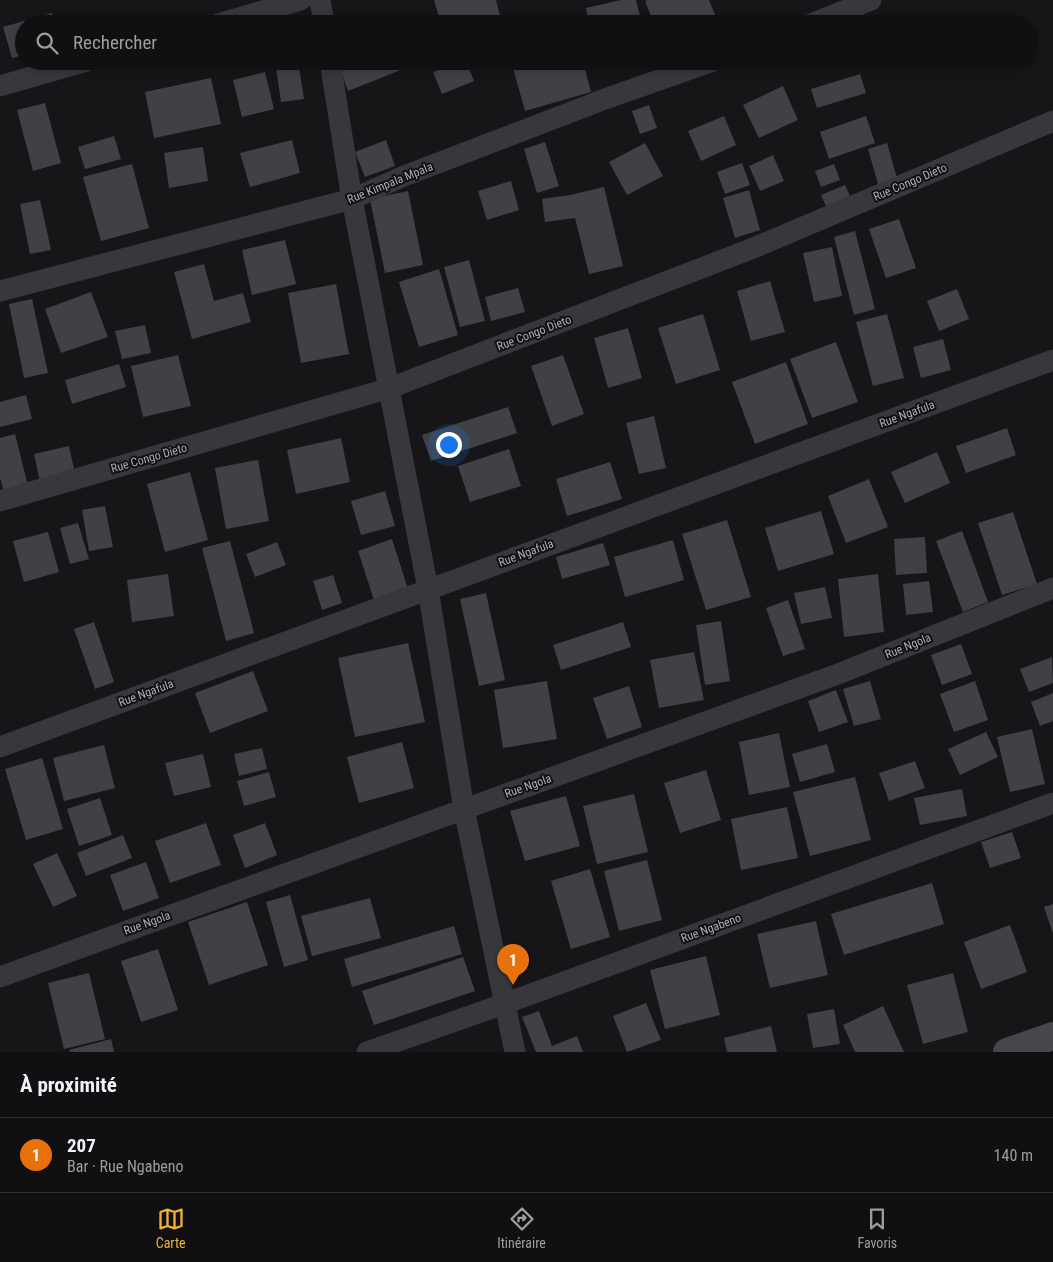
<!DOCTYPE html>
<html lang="fr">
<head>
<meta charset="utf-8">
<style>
  :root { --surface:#101012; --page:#19191b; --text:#f1f3f6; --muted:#9c9d9f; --line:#303032; --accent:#f2b134 }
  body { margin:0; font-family:"Roboto Condensed",sans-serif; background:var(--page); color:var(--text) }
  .you { position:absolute; left:448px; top:444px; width:18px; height:18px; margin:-12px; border:4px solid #fff; border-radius:50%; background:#1a73e8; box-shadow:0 0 0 8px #1a73e833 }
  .badge { display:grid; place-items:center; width:32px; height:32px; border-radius:50%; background:var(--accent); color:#fff; font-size:16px; font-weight:700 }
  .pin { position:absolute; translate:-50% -41px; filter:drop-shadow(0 1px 2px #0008) }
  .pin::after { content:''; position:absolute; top:26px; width:18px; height:15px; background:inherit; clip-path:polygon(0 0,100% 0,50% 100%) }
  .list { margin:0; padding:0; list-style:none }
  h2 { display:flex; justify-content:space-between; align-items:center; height:65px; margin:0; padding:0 20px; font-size:21px }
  h2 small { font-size:16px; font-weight:400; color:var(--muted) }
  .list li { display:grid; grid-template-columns:32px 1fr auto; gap:15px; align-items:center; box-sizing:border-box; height:75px; padding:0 20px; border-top:1px solid var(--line) }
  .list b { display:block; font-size:19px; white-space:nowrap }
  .list p { margin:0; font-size:16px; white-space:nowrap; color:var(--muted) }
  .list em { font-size:16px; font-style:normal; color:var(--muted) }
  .icon { flex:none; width:28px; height:28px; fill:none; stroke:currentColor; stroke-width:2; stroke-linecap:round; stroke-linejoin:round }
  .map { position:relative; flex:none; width:1053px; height:1052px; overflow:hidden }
  .search { position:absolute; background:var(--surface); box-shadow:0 2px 8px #0003; left:15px; right:15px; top:15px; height:55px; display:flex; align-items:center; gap:12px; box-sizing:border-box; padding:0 18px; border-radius:28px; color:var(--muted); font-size:19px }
  .sheet { height:140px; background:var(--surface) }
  nav { display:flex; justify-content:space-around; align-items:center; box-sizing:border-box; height:70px; border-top:1px solid var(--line); background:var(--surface); font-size:14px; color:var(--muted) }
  nav a { display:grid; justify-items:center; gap:2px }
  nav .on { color:var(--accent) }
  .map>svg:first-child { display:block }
  .building { fill:#404145 }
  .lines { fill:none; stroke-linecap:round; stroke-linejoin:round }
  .minor { stroke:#37383d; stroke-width:21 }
  .secondary { stroke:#45474d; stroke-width:28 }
  .labels { text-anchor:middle; stroke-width:4; stroke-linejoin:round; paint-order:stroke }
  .street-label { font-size:12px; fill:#a8adb8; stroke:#111113 }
</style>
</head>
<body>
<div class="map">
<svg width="1053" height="1052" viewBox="0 0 1053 1052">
  <rect width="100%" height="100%" fill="#161618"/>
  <!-- building -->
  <path class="building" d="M434 0H496L502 24H441Z
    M621 0H636L642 24H589L586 8Z
    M647 0H709L718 22 654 24 645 1Z
    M52 13 55 24H24V55L12 58 3 27Z
    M275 61H298L304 99 281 102Z
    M337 61H415L416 64 348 91Z
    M460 61H466L474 81 442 94 433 72Z
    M511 61H583L591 92 525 111Z
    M265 72 274 109 242 117 233 80Z
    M860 74 866 93 817 108 811 89Z
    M211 78 221 124 154 138 145 92Z
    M783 86 798 120 759 138 743 105Z
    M45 103 61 163 33 171 17 110Z
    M649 105 657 128 640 134 632 111Z
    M724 116 736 145 701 161 688 131Z
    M866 116 875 143 829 159 820 132Z
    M114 136 121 159 85 169 78 147Z
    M292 140 300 173 250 187 240 153Z
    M386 140 395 166 365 177 355 152Z
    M545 142 559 186 537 193 524 149Z
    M645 143 663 176 627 195 609 162Z
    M887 143 899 185 880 191 868 149Z
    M203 147 208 181 169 188 164 153Z
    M773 155 784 181 760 191 749 166Z
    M742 163 750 185 725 194 717 172Z
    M132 164 149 228 101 241 83 177Z
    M834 164 840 180 821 187 815 171Z
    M511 181 519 210 487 220 478 191Z
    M845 185 853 203 829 213 821 195Z
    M604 187 623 266 589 274 575 218 545 222 542 199 570 195Z
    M749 190 760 230 735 238 723 198Z
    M408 191 423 265 385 273 370 199Z
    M40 200 51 250 30 254 20 204Z
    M899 219 916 268 886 278 869 229Z
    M855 231 875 309 854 315 834 237Z
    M285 240 296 284 252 295 242 250Z
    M832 247 842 296 814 302 803 253Z
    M469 260 485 321 460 327 444 267Z
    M204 264 214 301 243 293 251 322 192 339 174 272Z
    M439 269 458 335 419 347 399 282Z
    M770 281 785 332 751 341 737 291Z
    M336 284 349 354 301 363 288 293Z
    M518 288 525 312 491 321 485 297Z
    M957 289 969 319 939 331 927 301Z
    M91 292 108 337 61 353 45 309Z
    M32 299 48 373 24 378 9 304Z
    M703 314 720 370 676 384 658 328Z
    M887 314 904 378 873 386 856 322Z
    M145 325 151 353 122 359 115 331Z
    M628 328 642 378 608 388 594 338Z
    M943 339 951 370 921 378 913 347Z
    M836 342 858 402 812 418 790 359Z
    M178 355 191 406 143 417 131 366Z
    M563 355 584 414 552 426 531 366Z
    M786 362 808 424 755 444 732 382Z
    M119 364 126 387 72 404 65 380Z
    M26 395 32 419 0 427V402Z
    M508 407 517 433 431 461 422 435Z
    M654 416 666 468 639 474 626 423Z
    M1007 428 1016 455 966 473 956 446Z
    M15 434 28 486 4 492 0 478V438Z
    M341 438 350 482 296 494 287 450Z
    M69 446 75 473 40 482 34 454Z
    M509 449 521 486 470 502 458 466Z
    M937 452 950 483 905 503 891 472Z
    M258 460 269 521 226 529 215 468Z
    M610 462 622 499 567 516 556 479Z
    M190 472 208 540 165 552 147 484Z
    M869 479 888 527 846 543 828 496Z
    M385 491 395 526 361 535 351 501Z
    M105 506 113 547 89 551 82 510Z
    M821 511 834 554 778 571 765 528Z
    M1013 512 1037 584 1002 595 978 523Z
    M727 520 751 597 706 610 682 534Z
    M78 523 89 559 70 564 60 528Z
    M962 531 988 602 963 612 936 541Z
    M48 532 59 572 24 582 13 541Z
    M925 537 927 573 896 575 894 539Z
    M392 539 408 589 374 600 358 551Z
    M673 540 684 580 625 597 614 557Z
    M230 541 254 633 226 641 202 548Z
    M277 542 286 565 255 577 246 554Z
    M603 543 610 565 562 579 556 557Z
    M168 574 174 616 132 622 127 580Z
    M878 574 884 632 844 637 838 579Z
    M333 575 342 603 322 610 313 581Z
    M929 581 933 612 906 615 903 584Z
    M825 587 832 618 801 624 794 593Z
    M486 593 505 680 479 686 460 599Z
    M788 600 805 649 783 656 766 608Z
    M721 621 730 681 705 685 696 625Z
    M94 622 114 682 95 689 74 629Z
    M623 622 631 647 561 670 553 645Z
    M408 643 425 722 355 737 338 658Z
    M961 644 972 674 942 685 931 655Z
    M694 652 704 700 659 708 650 660Z
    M1052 657 1053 683 1029 692 1020 669Z
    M253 671 268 711 210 733 195 693Z
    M547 681 557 739 503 748 494 690Z
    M870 681 881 719 854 726 843 689Z
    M975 681 988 720 954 732 940 694Z
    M629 686 642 727 607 739 593 698Z
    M836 690 848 722 819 732 808 701Z
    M1053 693V721L1040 726 1031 702Z
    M1032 729 1045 784 1010 792 997 737Z
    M986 732 998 757 960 775 948 749Z
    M779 733 790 787 749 795 739 742Z
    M402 742 414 788 359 803 347 757Z
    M827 744 835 772 800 782 792 754Z
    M104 745 115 788 64 801 53 758Z
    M262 748 267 769 239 776 234 754Z
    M203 754 211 787 174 796 165 763Z
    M42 758 63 829 26 840 5 769Z
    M915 761 925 788 889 801 879 773Z
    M706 770 721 820 680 833 664 783Z
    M269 772 276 797 244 806 237 781Z
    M855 777 871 840 810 856 793 792Z
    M962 789 967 816 920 825 914 798Z
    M634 794 648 852 597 864 583 806Z
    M566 796 580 846 525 861 510 811Z
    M100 798 112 835 79 846 67 809Z
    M787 807 798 858 741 870 731 819Z
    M206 823 221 865 170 883 155 841Z
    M265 823 277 855 245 868 233 835Z
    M1012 832 1021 858 990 868 981 842Z
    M123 835 132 858 86 876 77 853Z
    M57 853 77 896 53 907 33 864Z
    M647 860 662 920 619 931 604 871Z
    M146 862 159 898 123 911 110 875Z
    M590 869 610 937 571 949 551 881Z
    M932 883 944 924 844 955 831 914Z
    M290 895 308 960 284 967 266 902Z
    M370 898 381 938 312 956 301 916Z
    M247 902 268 965 209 985 188 922Z
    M1053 904V934L1044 907Z
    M816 921 828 975 770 988 757 934Z
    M1010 925 1027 972 981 989 964 942Z
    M454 926 462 954 352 987 344 959Z
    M158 949 178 1010 141 1022 121 961Z
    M706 956 720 1015 665 1029 650 970Z
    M463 957 475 991 374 1025 362 991Z
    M89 973 105 1039 64 1049 48 983Z
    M953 973 968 1032 923 1044 907 985Z
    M646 1003 661 1040 627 1052 613 1016Z
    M883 1006 904 1052H855L843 1025Z
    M834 1009 840 1044 813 1048 807 1014Z
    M539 1011 552 1046 577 1036 583 1052H536L522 1017Z
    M771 1026 777 1052H727L724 1038Z
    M111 1039 114 1052H70L69 1050Z"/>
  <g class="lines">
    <!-- minor -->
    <path class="minor" d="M320 0 324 24
      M218 24 301 0
      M811 24 871 0
      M330 61 352 199 428 589 464 809 515 1052
      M0 86 87 61
      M0 291 352 199 404 176 605 99 713 61
      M0 501 390 388 751 249 1053 121
      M0 747 1053 360
      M0 977 838 674 1053 588
      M367 1052 504 1004 1053 803"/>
    <!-- secondary -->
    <path class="secondary" d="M1007 1052 1053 1036"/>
  </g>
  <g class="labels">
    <!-- street labels -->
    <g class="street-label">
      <text transform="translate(910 182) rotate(-23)" y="4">Rue Congo Dieto</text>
      <text transform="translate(390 183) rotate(-22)" y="4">Rue Kimpala Mpala</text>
      <text transform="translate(534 333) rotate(-21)" y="4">Rue Congo Dieto</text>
      <text transform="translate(907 414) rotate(-20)" y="4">Rue Ngafula</text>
      <text transform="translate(149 458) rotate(-16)" y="4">Rue Congo Dieto</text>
      <text transform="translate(526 553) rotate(-20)" y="4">Rue Ngafula</text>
      <text transform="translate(908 646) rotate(-22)" y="4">Rue Ngola</text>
      <text transform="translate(146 693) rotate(-20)" y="4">Rue Ngafula</text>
      <text transform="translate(528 786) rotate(-20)" y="4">Rue Ngola</text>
      <text transform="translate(147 923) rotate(-20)" y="4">Rue Ngola</text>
      <text transform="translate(711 928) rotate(-20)" y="4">Rue Ngabeno</text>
    </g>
  </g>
</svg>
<div class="you"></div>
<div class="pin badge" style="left:513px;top:985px;background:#e8710a">1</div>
<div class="search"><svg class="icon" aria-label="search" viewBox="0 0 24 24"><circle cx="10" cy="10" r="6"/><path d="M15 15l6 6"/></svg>Rechercher</div>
</div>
<section class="sheet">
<h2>À proximité<small></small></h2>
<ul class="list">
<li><span class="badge" style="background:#e8710a">1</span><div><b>207</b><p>Bar · Rue Ngabeno</p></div><em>140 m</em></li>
</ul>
</section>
<nav>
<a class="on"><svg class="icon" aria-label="map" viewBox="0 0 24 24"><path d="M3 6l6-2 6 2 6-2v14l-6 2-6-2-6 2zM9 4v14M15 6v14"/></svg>Carte</a>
<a><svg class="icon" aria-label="directions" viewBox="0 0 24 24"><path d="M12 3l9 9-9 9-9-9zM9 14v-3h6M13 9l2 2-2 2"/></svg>Itinéraire</a>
<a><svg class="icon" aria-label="saved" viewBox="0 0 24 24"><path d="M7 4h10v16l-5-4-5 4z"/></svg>Favoris</a>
</nav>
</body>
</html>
